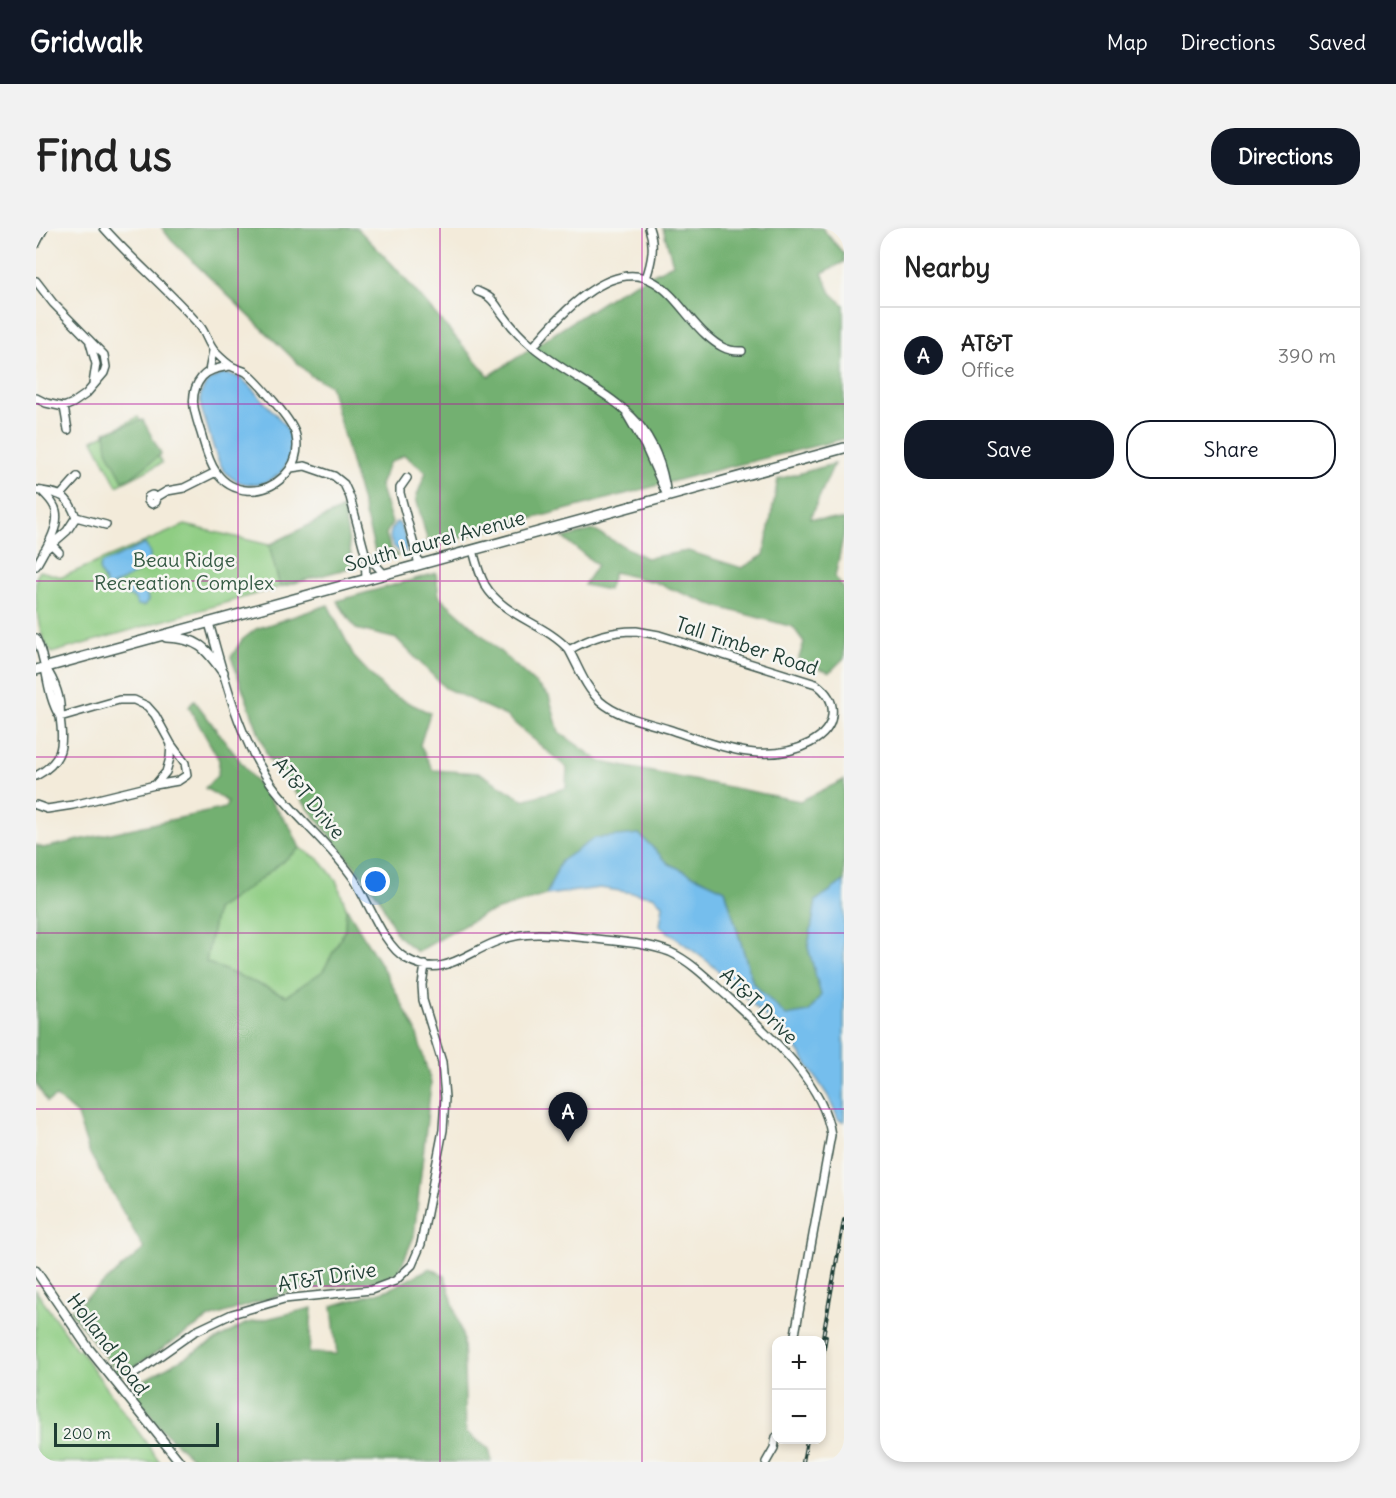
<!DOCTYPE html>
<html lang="en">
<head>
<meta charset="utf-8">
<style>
  :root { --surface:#fff; --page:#f2f2f2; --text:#222; --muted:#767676; --line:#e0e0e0; --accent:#111827 }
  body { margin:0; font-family:Delius,sans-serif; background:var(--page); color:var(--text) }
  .controls { position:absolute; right:18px; bottom:18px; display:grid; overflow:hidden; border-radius:12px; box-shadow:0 3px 9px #0003 }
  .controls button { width:54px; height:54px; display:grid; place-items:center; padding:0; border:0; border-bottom:2px solid var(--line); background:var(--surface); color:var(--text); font:30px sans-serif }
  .scale { position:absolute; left:18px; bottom:15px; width:165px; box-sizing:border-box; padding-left:6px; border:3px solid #1f3d34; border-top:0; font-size:16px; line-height:21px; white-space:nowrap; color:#1f3d34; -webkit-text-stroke:4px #f6f6f2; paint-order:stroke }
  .you { position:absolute; left:340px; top:654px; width:21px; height:21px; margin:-15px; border:4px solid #fff; border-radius:50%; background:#1a73e8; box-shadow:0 0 0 9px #1a73e833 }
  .badge { display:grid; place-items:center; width:39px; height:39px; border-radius:50%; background:var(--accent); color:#fff; font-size:20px; font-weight:700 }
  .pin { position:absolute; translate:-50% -50px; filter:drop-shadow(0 2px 3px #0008) }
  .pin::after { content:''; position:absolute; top:32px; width:21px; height:18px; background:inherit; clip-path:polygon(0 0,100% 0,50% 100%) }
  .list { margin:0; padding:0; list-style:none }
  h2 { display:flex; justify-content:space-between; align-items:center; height:78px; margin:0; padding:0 24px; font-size:26px }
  h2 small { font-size:20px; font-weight:400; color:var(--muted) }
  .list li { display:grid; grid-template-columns:39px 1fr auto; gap:18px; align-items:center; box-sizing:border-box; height:96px; padding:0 24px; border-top:2px solid var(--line) }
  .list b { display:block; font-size:22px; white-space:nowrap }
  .list p { margin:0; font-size:20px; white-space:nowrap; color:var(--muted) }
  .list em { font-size:20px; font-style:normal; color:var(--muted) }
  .actions { display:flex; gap:12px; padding:18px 24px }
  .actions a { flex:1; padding:14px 0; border:2px solid var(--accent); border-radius:24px; text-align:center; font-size:21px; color:var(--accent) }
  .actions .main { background:var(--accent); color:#fff }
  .map { position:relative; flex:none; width:808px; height:1234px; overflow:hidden; border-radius:24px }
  header { display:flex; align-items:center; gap:36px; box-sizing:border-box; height:84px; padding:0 30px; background:var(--accent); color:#fff }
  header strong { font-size:28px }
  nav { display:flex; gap:33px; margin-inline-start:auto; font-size:21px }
  .intro { display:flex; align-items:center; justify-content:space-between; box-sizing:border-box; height:144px; padding:0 36px }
  h1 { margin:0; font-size:42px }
  .button { padding:15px 27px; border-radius:24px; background:var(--accent); color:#fff; font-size:21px; font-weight:700 }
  main { display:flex; gap:36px; padding:0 36px }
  aside { flex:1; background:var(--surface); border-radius:24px; box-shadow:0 3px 9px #0003 }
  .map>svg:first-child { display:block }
  .green { fill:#8fcd83; stroke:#57855c; stroke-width:1.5 }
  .forest { fill:#73b071; stroke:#497652; stroke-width:1.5 }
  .water { fill:#74beed; stroke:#4a7e90; stroke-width:1.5 }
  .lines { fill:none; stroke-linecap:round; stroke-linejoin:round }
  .minor-casing { stroke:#3f574d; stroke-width:10 }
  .tertiary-casing { stroke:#3f574d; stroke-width:11 }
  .secondary-casing { stroke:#3f574d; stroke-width:12 }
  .minor { stroke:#fff; stroke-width:7 }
  .tertiary { stroke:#fff; stroke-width:8 }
  .secondary { stroke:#fff; stroke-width:9 }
  .rail-casing { stroke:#1f3d34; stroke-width:4 }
  .rail { stroke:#f6f6f2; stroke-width:1.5; stroke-dasharray:4.5; stroke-linecap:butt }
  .grid { fill:none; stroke:#b5179e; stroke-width:1.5; stroke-opacity:0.55 }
  .labels { text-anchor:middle; stroke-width:5; stroke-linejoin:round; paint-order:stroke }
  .street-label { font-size:20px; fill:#1f3d34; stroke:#f6f6f2 }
  .park-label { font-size:20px; fill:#355a44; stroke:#f6f6f2 }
</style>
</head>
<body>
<header>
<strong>Gridwalk</strong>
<nav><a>Map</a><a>Directions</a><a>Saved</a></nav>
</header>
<div class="intro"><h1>Find us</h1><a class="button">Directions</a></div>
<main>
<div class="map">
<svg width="808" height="1234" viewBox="0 0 808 1234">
  <rect width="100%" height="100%" fill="#f6f6f2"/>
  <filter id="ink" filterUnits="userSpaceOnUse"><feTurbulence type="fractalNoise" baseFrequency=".0167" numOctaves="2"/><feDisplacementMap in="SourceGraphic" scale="12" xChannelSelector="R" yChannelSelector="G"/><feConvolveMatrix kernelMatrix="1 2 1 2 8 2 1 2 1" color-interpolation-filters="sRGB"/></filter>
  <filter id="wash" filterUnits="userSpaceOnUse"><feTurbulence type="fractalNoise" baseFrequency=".008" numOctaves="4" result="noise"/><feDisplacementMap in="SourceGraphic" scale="24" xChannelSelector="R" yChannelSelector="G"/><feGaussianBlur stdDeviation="1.35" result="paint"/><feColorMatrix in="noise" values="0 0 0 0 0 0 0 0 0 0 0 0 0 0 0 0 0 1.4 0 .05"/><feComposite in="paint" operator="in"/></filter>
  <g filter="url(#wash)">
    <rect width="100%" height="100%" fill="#f3ebda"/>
    <!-- green -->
    <path class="green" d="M102 189 126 235 81 258 57 212Z
      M149 297 233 317 244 359 16 425C0 407 0 376 0 350L4 343 26 349Z
      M264 620 283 631 300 652 310 679 309 701 287 744 250 768 170 734 180 682 219 655Z
      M0 1063 41 1122 44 1121 50 1131 124 1234H0Z"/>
    <!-- forest -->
    <path class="forest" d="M126 0H321L357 37 453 148 584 63 637 36 627 0H786L808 26V34L786 45 795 65 808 77V211L672 244 393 318 380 270 390 244 368 227 353 235 344 257 356 295 350 306 354 320 362 328 342 334 294 157 275 148 135 12Z
      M107 192 125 226 96 249 87 252 71 222 69 204Z
      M798 236 774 290 808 292V304L799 349 808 361V430L794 444 762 433 768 414 757 399 679 378 618 354 578 344 572 362 548 357 561 337 527 310 557 302 610 330 652 323 706 340 728 327 742 251Z
      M307 280 317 339 244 359 233 317Z
      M400 345 403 368 513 468 523 504 565 534 764 573 808 552V653L780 673 772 719 786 767 773 784 750 789 717 755 689 662 633 636 603 606 525 633 510 667 446 687 381 724 361 707 342 668 232 530 195 429 206 412 220 401 292 377 319 430 352 465 394 485 384 517 397 542 444 545 487 572 530 560 531 540 470 488 409 460 361 411 320 401 301 373Z
      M158 472 254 599 264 620 219 655 180 682 170 734 250 768 287 743 309 702 310 679 352 749 380 803 395 855 378 1008 363 1044 344 1052 256 1063 173 1090 84 1148 34 1083 108 1021 53 924 41 887 20 869 11 874 0 855V617L7 620 189 580 192 574 169 560 182 547 183 532 153 479Z
      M394 1040 409 1048 427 1110 430 1204 453 1221 456 1234H160L124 1200 95 1159 209 1096 276 1080 273 1125 301 1126 296 1078 354 1061Z"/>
    <!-- water -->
    <path class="water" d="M188 146C207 146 216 161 228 174 235 181 243 189 249 198 261 214 255 239 238 250 230 255 221 257 212 256 184 253 179 224 172 201 169 190 162 177 165 166 168 154 177 149 188 146Z
      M360 294 363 295C368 303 373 316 369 325L367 326C353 317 350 308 360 294Z
      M109 316C111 320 115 324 114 330 112 342 83 354 72 360L63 342 65 336Z
      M93 356 110 362 112 372 108 378 102 377 98 370 89 367V361Z
      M603 606 633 636 689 662 717 755 750 788 773 784 785 767 772 719 780 673 808 653V894L802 891 792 868 758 816 675 736 624 698 627 677 617 668 564 660 510 667 525 633 559 610Z"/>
  </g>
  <g filter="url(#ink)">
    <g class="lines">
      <!-- minor casing -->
      <g class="minor-casing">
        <path id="minor" d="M68 0C98 34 134 63 164 98 170 105 172 117 180 125 185 130 191 136 197 139 201 141 206 142 210 144 221 153 258 194 260 208 263 223 259 238 247 249 227 268 196 267 180 244 172 233 169 218 165 205 159 186 151 167 166 149 173 141 184 140 194 138
          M0 16 8 0
          M610 50C616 33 619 17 613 0
          M0 53 17 75 68 127 70 139 68 145 50 166 37 175 28 179 10 175 0 170
          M441 63C445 65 451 67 454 70 459 74 463 82 468 88 476 99 485 109 496 118 559 169 619 174 631 268
          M54 115 60 136 57 156
          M497 119C521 90 575 28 618 54 639 66 652 91 670 107 681 117 691 124 706 123
          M173 143 177 123
          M28 179 32 202
          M591 187 609 218 629 263
          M255 240 269 238 298 248 308 256 314 269 329 325
          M371 250 364 260V265L383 336
          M0 262C24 266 31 265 40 289L31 303 8 323
          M25 267 41 249
          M121 269 120 274 116 276 112 273V269L116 267 121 269 131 263 148 260 180 244
          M40 289 70 297
          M16 317 23 324
          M437 322C440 334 443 346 449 357 468 389 509 395 533 422
          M0 338C8 323 24 300 20 283 18 274 11 269 6 263
          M330 351 329 325 348 346
          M173 395C189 450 202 510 236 557 261 591 295 617 318 651 333 674 347 718 371 731 405 750 426 728 457 715 471 709 486 706 501 706 518 705 535 709 552 710 579 714 608 714 634 724 656 734 674 753 692 769 730 804 788 854 795 907L758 1112
          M600 403 623 407 780 456C791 464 798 474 796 487 795 500 785 509 774 515 728 539 678 516 632 501 610 494 582 489 564 473 549 459 543 440 533 422 556 409 574 403 600 403Z
          M0 410C12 435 9 465 24 489 26 472 19 453 9 439
          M0 548C27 533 28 518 24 489L83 472H98L111 478 119 487 135 516 134 530 130 544 119 557 37 577 11 581 0 577
          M119 557 142 553 151 547 149 535 135 516
          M97 1147 158 1104 196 1086 248 1071 335 1062 359 1053 376 1037 385 1016 407 902 409 870 406 834 387 772 386 757 389 737
          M730 1234 738 1220 740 1209"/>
      </g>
      <!-- tertiary casing -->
      <g class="tertiary-casing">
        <path id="tertiary" d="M0 1043 53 1121 144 1234"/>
      </g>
      <!-- secondary casing -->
      <g class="secondary-casing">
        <path id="secondary" d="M130 409C162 410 170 420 187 444
          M0 442 808 220"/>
      </g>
      <!-- minor -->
      <use href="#minor" class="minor"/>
      <!-- tertiary -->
      <use href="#tertiary" class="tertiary"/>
      <!-- secondary -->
      <use href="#secondary" class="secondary"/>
      <!-- rail casing -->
      <g class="rail-casing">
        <path id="rail" d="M786 1114 808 992
          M786 1132 790 1108
          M767 1234 771 1212"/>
      </g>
      <!-- rail -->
      <use href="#rail" class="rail"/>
    </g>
  </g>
  <!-- grid -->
  <path class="grid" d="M202 0V1234M404 0V1234M606 0V1234M0 176H808M0 353H808M0 529H808M0 705H808M0 881H808M0 1058H808"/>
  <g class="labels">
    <!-- street labels -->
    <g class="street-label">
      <text transform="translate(399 313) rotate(-15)" y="7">South Laurel Avenue</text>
      <text transform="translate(711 418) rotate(18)" y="7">Tall Timber Road</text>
      <text transform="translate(273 570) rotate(50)" y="7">AT&amp;T Drive</text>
      <text transform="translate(723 778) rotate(44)" y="7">AT&amp;T Drive</text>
      <text transform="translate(291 1049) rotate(-9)" y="7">AT&amp;T Drive</text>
      <text transform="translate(72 1116) rotate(53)" y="7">Holland Road</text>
    </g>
    <!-- park labels -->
    <g class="park-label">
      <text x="148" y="339">Beau Ridge<tspan x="148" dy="23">Recreation Complex</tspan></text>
    </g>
  </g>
</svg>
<div class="controls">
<button>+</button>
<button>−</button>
</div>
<div class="scale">200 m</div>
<div class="you"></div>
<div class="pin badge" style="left:532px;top:914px">A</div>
</div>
<aside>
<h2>Nearby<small></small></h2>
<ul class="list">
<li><span class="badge">A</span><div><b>AT&amp;T</b><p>Office</p></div><em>390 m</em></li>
</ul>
<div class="actions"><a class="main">Save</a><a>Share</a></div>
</aside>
</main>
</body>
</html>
